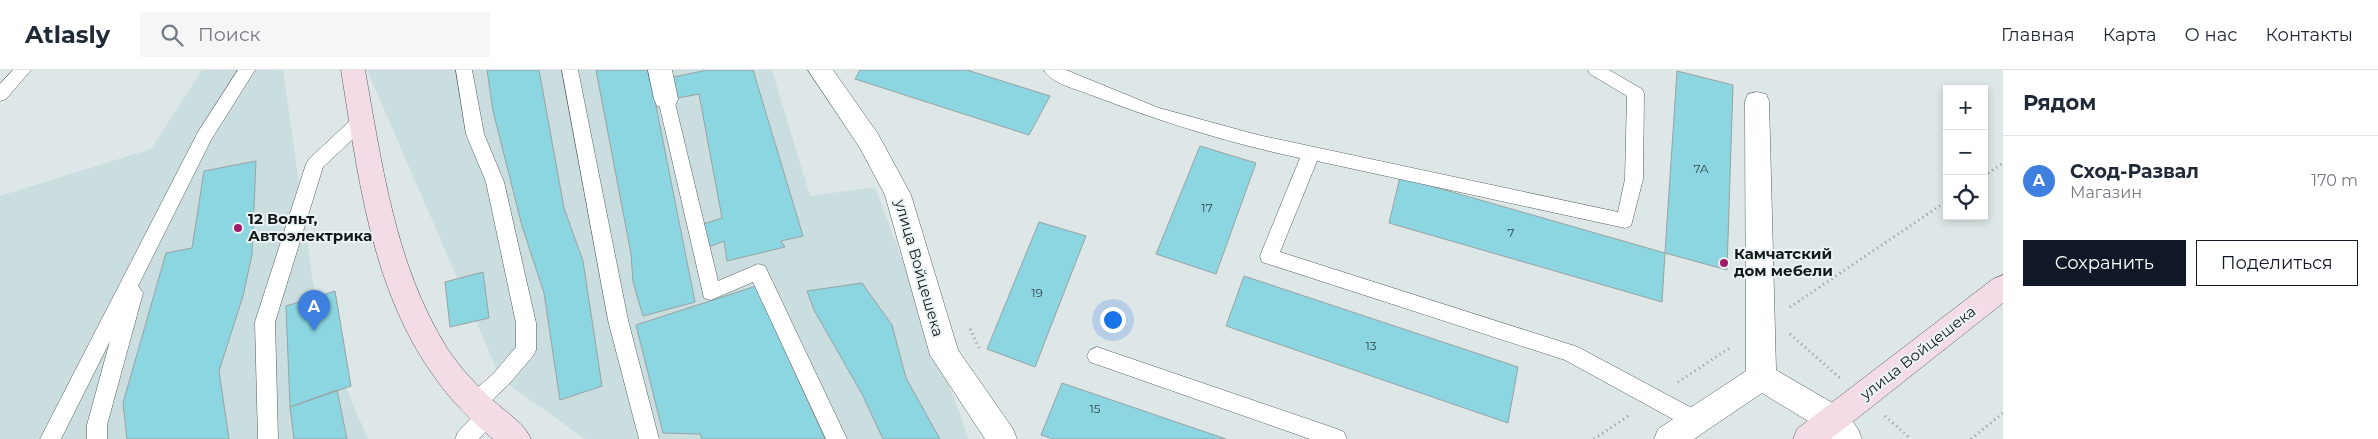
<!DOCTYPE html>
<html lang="ru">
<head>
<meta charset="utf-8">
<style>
  :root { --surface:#fff; --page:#f6f6f7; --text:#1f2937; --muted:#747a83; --line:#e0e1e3; --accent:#111827 }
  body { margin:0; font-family:Montserrat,sans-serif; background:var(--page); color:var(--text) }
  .controls { position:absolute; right:15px; top:15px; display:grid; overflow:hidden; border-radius:0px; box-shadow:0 2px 8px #0003 }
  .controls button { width:45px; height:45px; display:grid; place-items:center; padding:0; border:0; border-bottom:1px solid var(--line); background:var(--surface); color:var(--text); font:25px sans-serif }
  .you { position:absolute; left:1112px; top:249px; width:18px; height:18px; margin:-12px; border:4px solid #fff; border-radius:50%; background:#1a73e8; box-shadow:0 0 0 8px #1a73e833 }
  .badge { display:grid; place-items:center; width:32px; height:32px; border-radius:50%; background:var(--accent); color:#fff; font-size:16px; font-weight:700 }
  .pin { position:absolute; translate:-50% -41px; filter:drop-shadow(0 1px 2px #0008) }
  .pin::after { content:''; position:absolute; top:26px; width:18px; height:15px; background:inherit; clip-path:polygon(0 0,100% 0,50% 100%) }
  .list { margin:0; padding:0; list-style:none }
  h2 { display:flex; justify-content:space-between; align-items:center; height:65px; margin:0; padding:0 20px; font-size:21px }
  h2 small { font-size:16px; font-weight:400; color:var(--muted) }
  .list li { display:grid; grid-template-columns:32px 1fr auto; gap:15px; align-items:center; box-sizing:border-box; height:90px; padding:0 20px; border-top:1px solid var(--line) }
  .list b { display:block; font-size:19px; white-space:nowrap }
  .list p { margin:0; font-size:16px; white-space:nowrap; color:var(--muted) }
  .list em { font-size:16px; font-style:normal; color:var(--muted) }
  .actions { display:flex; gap:10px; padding:15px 20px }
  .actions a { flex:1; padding:11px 0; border:1px solid var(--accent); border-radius:0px; text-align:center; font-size:18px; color:var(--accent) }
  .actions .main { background:var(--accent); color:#fff }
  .icon { flex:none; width:28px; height:28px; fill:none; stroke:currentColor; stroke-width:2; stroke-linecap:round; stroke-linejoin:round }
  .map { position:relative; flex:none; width:2003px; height:369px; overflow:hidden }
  header { display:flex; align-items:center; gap:30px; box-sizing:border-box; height:70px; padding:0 25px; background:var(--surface); border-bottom:1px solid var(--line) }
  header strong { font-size:24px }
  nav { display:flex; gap:28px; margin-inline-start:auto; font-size:18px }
  .search { width:350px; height:45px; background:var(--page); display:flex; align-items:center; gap:12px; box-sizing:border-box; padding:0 18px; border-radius:0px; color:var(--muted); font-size:19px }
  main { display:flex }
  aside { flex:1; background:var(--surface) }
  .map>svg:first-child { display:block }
  .built { fill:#cadddf }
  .building { fill:#8bd6e0; stroke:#99a2a3 }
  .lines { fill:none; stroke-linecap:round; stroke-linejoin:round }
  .lane-casing { stroke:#565d5e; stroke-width:1 }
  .street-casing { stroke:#565d5e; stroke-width:1 }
  .secondary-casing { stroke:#565d5e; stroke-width:1 }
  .path { stroke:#8e9596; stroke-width:3; stroke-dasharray:1 4; stroke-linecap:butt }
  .lane { fill:#fff; fill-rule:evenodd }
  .street { fill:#fff; fill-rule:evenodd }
  .secondary { fill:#f4dce7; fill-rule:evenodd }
  .poi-dot { fill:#a21c69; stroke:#ebf4f5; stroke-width:2 }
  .labels { text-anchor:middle; stroke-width:4; stroke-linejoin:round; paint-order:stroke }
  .number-label { font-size:12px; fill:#32474a }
  .poi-label { font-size:15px; font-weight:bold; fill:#141718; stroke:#ebf4f5; text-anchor:start }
  .street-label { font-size:15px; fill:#141718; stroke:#ebf4f5 }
</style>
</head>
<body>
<header>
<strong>Atlasly</strong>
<div class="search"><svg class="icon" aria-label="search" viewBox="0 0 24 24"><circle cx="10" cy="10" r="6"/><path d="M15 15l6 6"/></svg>Поиск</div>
<nav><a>Главная</a><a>Карта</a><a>О нас</a><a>Контакты</a></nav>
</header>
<main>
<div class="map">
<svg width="2003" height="369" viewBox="0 0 2003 369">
  <rect width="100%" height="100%" fill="#dee7e8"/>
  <!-- built -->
  <path class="built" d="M202 0H283L319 255 368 369H0V126L151 79Z
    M367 0H772L810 126 875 117 969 369H585L501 309Z"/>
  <!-- building -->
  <path class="building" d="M487 0H539L564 138 583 191 602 316 560 330 544 223 522 156 493 41Z
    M596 0H649L695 232 643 246 633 212 631 184Z
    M707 0H753L803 166 781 171 785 177 727 191 724 171 706 178 700 155 722 148 699 24 673 29 669 8Z
    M860 0H967L1050 26 1029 65 855 9Z
    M1677 1 1733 15 1727 200 1665 183Z
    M1200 76 1256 93 1216 204 1156 184Z
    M256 91 252 185 243 226 219 301 229 369H127L123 333 166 183 192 178 204 101Z
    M1400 107 1665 183 1662 232 1389 153Z
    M1039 152 1086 166 1035 297 987 279Z
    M483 202 489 248 450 257 445 212Z
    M1244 206 1518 297 1508 353 1226 256Z
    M862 213 892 255 906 308 940 369H883L862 324 814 240 807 221Z
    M756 216 825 369H702L700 364 663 363 636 255Z
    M335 221 351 316 290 337 286 236Z
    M1062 313 1226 369H1053L1041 365Z
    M337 320 347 369H294L290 337Z"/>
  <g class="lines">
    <!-- lane casing -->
    <g class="lane-casing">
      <path id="lane" d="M13 0H31L6 29 0 31V14Z
        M238 0H255L211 70 138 216 143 223 107 355V369H87V355L110 271 61 369H40L198 62Z
        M456 0H472L484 64 504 112 536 253V280L533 286 508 315 486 336 494 338 497 345 494 352 479 369H455L458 362 477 342 468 340 465 333 468 326 494 303 516 277V253L486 112 466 64Z
        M562 0H578L628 250 659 369H639L608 250Z
        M1044 0H1066L1159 38 1258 65 1618 142 1625 109 1627 26 1590 4 1588 0H1609L1642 19 1644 23 1643 109 1631 156 1625 158 1317 91 1280 182 1578 277 1703 344 1706 351 1703 358 1696 360 1689 358 1565 290 1262 192 1260 186 1300 88C1228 73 1159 51 1091 25 1077 19 1051 14 1044 0Z
        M666 23 672 24 674 29 718 211 758 194 765 196 847 369H826L753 212 711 230 704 228 658 29 660 24Z
        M362 43 368 45 371 50 368 55 323 97 275 252 278 369H258L255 252 306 94 309 89 356 45Z
        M1097 277 1337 359 1344 362 1347 369H1310L1090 292 1087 286 1090 280Z"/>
    </g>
    <!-- street casing -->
    <g class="street-casing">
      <path id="street" d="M648 0H672L678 29 675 36 666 38 657 36 654 29Z
        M808 0H833L878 64 911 125 958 280 1013 359 1017 369H985L930 285 885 125 860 78Z
        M1757 22 1766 24 1769 31 1776 300 1843 339 1858 359 1862 369H1829L1821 359 1762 323 1694 369H1654L1658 359 1746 301 1745 31 1748 24Z"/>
    </g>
    <!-- secondary casing -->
    <g class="secondary-casing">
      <path id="secondary" d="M341 0H365C382 94 395 195 447 278 460 298 477 316 495 332 508 344 524 353 531 369H493C472 351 452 332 436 309 371 221 358 104 341 0Z
        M2003 205V233L1831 369H1793L1797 359 1993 209Z"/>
    </g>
    <!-- path -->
    <path class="path" d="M1984 106 2003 93
      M1790 237 1947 131
      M970 259 980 280
      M1790 264 1840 308
      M1678 312 1731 277
      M1885 346 1911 369
      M1594 369 1631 344
      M1971 369 2003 343"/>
    <!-- lane -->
    <use href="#lane" class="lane"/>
    <!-- street -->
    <use href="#street" class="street"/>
    <!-- secondary -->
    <use href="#secondary" class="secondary"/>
  </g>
  <!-- markers -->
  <g class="poi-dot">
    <circle cx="238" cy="158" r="5"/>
    <circle cx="1724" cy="193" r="5"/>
  </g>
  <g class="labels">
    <!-- number labels -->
    <g class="number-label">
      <text x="1701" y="103">7А</text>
      <text x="1207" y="142">17</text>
      <text x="1511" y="167">7</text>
      <text x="1037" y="227">19</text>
      <text x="1371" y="280">13</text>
      <text x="1095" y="343">15</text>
    </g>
    <!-- poi labels -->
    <g class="poi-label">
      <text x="248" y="154">12 Вольт,<tspan x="248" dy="17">Автоэлектрика</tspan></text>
      <text x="1734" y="189">Камчатский<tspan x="1734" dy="17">дом мебели</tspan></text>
    </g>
    <!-- street labels -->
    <g class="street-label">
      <text transform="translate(919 198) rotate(74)" y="5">улица Войцешека</text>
      <text transform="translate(1918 283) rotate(-38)" y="5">улица Войцешека</text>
    </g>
  </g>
</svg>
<div class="controls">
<button>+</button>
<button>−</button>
<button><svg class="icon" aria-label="locate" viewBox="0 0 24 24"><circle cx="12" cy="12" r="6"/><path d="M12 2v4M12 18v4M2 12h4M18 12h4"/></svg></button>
</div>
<div class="you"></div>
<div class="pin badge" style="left:314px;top:261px;background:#3f7fe0">A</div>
</div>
<aside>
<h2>Рядом<small></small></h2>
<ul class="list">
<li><span class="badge" style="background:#3f7fe0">A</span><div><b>Сход-Развал</b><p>Магазин</p></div><em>170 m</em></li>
</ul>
<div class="actions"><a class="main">Сохранить</a><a>Поделиться</a></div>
</aside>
</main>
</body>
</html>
